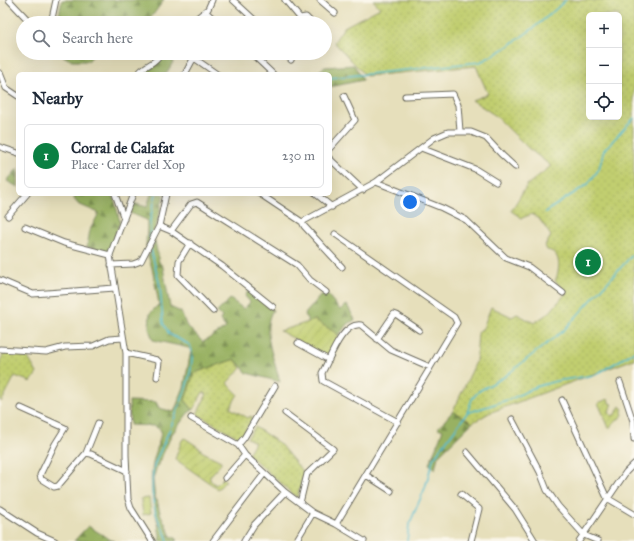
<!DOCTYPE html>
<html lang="en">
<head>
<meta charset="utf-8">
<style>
  :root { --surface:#fff; --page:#f2f2f3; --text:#1f2937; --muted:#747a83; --line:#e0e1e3; --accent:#0b8043 }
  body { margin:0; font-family:"IM FELL Great Primer",serif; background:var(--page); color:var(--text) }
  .controls { position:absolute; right:12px; top:12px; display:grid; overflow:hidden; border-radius:6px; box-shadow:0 4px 16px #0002 }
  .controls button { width:36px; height:36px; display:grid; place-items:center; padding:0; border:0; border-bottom:1px solid var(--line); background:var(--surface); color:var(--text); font:20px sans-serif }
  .you { position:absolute; left:410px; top:202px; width:14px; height:14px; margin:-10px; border:3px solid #fff; border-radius:50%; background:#1a73e8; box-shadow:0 0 0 6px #1a73e833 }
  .badge { display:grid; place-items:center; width:26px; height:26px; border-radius:50%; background:var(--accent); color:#fff; font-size:13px; font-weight:700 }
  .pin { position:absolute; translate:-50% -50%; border:2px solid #fff; box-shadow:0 1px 4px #0006 }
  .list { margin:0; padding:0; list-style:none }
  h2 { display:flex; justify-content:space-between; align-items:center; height:52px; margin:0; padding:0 16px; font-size:17px }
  h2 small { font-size:13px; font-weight:400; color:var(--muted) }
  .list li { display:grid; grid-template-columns:26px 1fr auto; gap:12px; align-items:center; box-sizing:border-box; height:64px; margin:0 8px 8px; padding:0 8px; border:1px solid var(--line); border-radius:6px }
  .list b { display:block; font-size:15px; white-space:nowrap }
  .list p { margin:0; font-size:13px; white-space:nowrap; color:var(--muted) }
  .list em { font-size:13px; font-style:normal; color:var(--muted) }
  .icon { flex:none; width:22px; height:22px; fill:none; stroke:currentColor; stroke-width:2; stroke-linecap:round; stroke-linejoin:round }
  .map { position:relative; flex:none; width:634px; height:541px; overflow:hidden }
  .search { position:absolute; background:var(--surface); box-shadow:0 4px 16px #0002; left:16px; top:16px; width:316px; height:44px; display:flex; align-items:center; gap:10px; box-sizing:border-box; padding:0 14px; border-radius:22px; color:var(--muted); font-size:15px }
  .panel { position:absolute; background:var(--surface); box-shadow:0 4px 16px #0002; left:16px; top:72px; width:316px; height:124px; border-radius:6px }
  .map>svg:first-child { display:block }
  .grass { fill:url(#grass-dots); stroke:#767c4e; fill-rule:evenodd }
  .forest { fill:url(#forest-firs); stroke:#626e46 }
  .garden { fill:url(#garden-furrows); stroke:#767c4e }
  .pitch { fill:#c1ce70; stroke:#767c4e }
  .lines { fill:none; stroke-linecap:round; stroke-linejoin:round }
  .stream { stroke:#53bcd0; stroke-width:1.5 }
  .minor-casing { stroke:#6c6a5d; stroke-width:7 }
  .minor { stroke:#fff; stroke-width:5 }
</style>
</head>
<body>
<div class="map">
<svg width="634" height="541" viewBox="0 0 634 541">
  <defs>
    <pattern id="grass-dots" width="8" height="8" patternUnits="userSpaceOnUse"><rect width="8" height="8" fill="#c1ce70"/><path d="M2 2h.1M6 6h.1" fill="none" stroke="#a6b161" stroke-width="1.8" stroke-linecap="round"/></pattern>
    <pattern id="forest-firs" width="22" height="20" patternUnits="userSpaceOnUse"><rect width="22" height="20" fill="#98b162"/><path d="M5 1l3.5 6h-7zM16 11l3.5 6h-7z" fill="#7c9051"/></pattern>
    <pattern id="garden-furrows" width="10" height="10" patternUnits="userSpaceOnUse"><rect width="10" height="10" fill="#c1ce70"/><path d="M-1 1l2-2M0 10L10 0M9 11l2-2" fill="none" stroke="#a6b161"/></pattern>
  </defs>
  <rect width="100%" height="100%" fill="#fbf7ec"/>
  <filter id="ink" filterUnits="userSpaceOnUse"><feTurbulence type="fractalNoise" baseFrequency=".025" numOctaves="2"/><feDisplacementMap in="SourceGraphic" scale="8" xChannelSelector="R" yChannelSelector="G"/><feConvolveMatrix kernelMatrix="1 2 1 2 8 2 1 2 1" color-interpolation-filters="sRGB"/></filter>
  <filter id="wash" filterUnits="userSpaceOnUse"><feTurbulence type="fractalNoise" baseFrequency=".012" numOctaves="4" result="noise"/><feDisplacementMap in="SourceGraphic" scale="16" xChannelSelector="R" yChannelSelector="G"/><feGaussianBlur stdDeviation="0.9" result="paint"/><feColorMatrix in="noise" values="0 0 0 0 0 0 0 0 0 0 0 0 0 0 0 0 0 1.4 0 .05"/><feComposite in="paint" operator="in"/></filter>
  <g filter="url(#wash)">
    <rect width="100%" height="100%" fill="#e6dfbb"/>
    <!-- grass -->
    <path class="grass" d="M373 0H634V359L489 413 472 423 453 411 476 362 478 332 483 328 491 307 512 317 517 314 534 323 550 312 567 292 555 281C560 270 562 252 547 250L545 246 551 236 541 221 532 214 522 218 511 211 527 185 551 166 528 148 496 116 472 100 488 94 476 66 366 76 334 42 344 27 380 8ZM589 15H619V117H589Z
      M4 353 27 356 37 373 31 382 15 376 2 401H0V361Z
      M235 359 241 368 227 383 238 394 230 408 248 418 250 416 253 417 242 436 239 438 197 414 207 394 203 392 193 410 185 400 194 373Z
      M255 427 279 443 304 473 297 498 248 454 255 442 247 438Z"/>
    <!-- forest -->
    <path class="forest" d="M62 0H164L147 23H57Z
      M58 53H96L88 61H72Z
      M168 54 173 62 166 74H141C147 65 158 65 163 55Z
      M354 65 363 80 330 87V74H314L325 67Z
      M18 168V187L7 181Z
      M75 194H113L120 222 109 252 87 247 90 230 99 213 78 204 74 199Z
      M151 194H164L156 227 146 247 147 220 130 213 133 203 147 207Z
      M155 241 159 262 163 267 170 307 181 312 186 325 203 342 226 328 220 320 222 317 217 312 230 299 244 309 250 302 245 296 248 291 266 302 273 310C260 329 275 361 280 382L247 373 235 359 194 373 185 400 193 410 188 413 172 434 156 469 153 479 155 500H157L160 513 171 536 176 538 177 541H159L160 536C157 514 149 493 152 470 153 456 160 445 161 430L154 426 130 425 129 401 156 402 159 408 174 412 184 387 191 351 189 348 153 340 149 329 150 313 159 304 152 268 148 256Z
      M327 294 340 310 347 305 355 320 347 324 339 335 315 320 308 322 305 314 321 295Z
      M453 411 472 423 438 456 435 469 429 464 443 430 438 428Z
      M88 526 111 540 114 541H74Z"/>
    <!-- garden -->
    <path class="garden" d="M315 320 339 335 328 357 280 331Z
      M608 399 610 404H612L609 411 611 416 616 414 620 406 623 409 622 411 623 415 609 428 598 403Z
      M185 438 201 449V451L221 461V464L210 476V480L216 485 223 478 226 481 218 489 175 459 182 440Z"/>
    <!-- pitch -->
    <path class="pitch" d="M149 498 151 513 143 515 141 499Z"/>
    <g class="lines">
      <!-- stream -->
      <path class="stream" d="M330 78 480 62C512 47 540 24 566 0
        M545 212 588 184 599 169 604 150 634 118
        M150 238V220L156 194
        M151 250 160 286 163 323 169 334 190 345C200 366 172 423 163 445 159 454 154 462 153 471 151 486 152 505 158 519 162 527 166 533 168 541
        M467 413 513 398 535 387 556 381 595 375 634 352
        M407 541 409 525 425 488 433 459 467 413 472 399 479 391 504 377 564 330 634 253"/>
    </g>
  </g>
  <g filter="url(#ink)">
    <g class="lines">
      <!-- minor casing -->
      <g class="minor-casing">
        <path id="minor" d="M9 0 27 19
          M233 0 258 23
          M285 0 300 18 298 23
          M320 0 335 13
          M205 11 218 23
          M300 18 306 17 312 23
          M51 23 56 0
          M191 23 208 9 212 0
          M325 37 327 40
          M251 53 273 74
          M285 53 291 60
          M194 58 217 74
          M0 73 6 88 18 96
          M138 74C145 64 155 65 161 53
          M185 74 192 61 199 53
          M405 96 453 94 458 105 460 131
          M0 147 18 153
          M330 148 355 120 344 96
          M421 148 475 169 496 182
          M330 159 363 190
          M376 182 442 208 466 220 506 258 529 267 563 293
          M115 194 124 219
          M133 194 110 255 126 353V455L128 499 131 508 152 541
          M260 194 302 222 304 226 342 267
          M316 194 332 207
          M8 216 27 194
          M302 222 376 182 434 138 448 132H471L486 138 502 155 515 167
          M159 226 171 231 222 266 273 307
          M25 227 64 243 110 255
          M171 231 191 204 197 202 297 265 310 280 326 292
          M190 243 179 261 178 275 213 311
          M111 265 133 264 141 261 159 226 166 194
          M0 280 33 294 115 288
          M377 339 394 314 397 315 419 330
          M298 343 329 360
          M0 349 46 352 65 347 93 346 109 339 123 338
          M126 353 157 360 159 362 157 377
          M620 382 633 421 634 439
          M562 400 607 498 634 514
          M21 408 65 428 55 444 40 475 41 479 54 487 58 486 86 453
          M285 413 333 449 307 474 300 503
          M191 418 238 445 245 455 285 492 313 513 336 524 457 323 454 317 335 234
          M512 419 540 472 547 490 558 506 584 535 598 541
          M398 422 323 381 322 373C330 359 342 322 361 325L391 350 430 367
          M98 423 86 453 91 454 127 471
          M238 445 244 438 275 386
          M467 452 515 509 535 541
          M366 475 391 491
          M225 478 245 455
          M461 494 479 509 471 541
          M0 509 37 533 55 541
          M336 524 364 541
          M213 541 264 474
          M244 541 254 525 285 492
          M296 541 313 513
          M579 541 626 472 634 464"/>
      </g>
      <!-- minor -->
      <use href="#minor" class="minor"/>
    </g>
  </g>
</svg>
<div class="controls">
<button>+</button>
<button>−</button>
<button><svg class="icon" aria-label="locate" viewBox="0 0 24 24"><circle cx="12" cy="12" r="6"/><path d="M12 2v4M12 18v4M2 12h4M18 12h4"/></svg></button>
</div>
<div class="you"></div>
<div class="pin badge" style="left:588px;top:262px">1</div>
<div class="search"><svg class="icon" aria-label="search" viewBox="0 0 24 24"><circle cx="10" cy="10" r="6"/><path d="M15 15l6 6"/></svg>Search here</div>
<section class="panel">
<h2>Nearby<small></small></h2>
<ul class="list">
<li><span class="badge">1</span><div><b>Corral de Calafat</b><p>Place · Carrer del Xop</p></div><em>230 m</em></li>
</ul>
</section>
</div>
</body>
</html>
